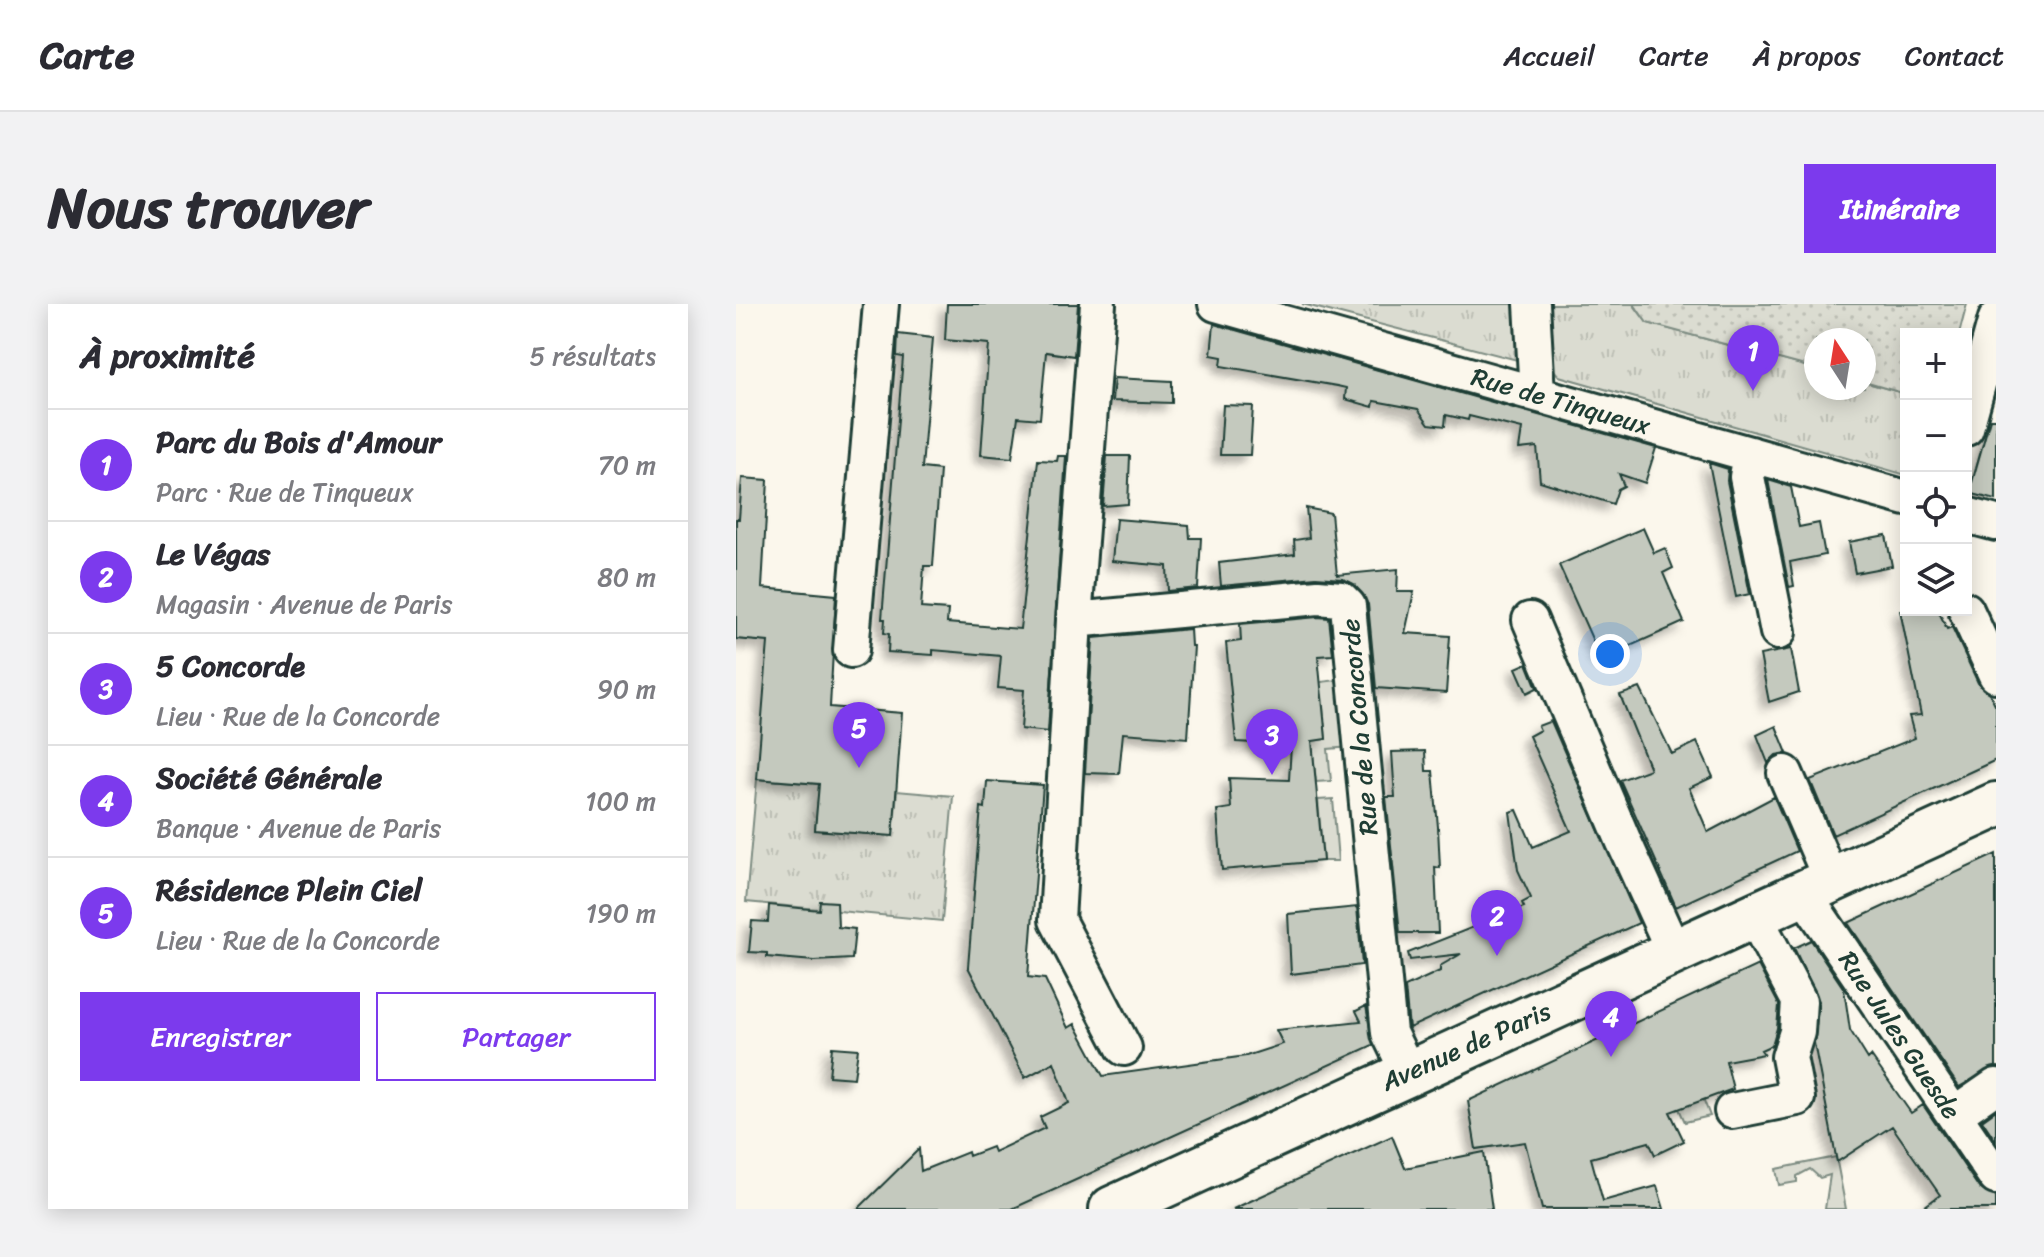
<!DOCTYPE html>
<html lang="fr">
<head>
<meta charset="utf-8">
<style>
  :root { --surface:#fff; --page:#f2f2f3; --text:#2b2b33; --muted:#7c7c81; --line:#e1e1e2; --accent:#7c3aed }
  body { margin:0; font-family:Sriracha,sans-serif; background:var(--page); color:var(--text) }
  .controls { position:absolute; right:24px; top:24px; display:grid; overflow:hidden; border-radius:0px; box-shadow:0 4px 20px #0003 }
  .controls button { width:72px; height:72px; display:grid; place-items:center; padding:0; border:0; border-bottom:2px solid var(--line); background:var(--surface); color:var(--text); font:40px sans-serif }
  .compass { position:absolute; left:1068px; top:24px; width:72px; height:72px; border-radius:50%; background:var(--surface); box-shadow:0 4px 20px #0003; rotate:348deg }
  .you { position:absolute; left:874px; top:350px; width:28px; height:28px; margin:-20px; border:6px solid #fff; border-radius:50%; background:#1a73e8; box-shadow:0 0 0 12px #1a73e833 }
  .badge { display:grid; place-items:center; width:52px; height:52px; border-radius:50%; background:var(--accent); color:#fff; font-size:26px; font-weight:700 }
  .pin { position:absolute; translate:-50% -66px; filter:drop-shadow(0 2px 4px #0008) }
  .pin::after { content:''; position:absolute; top:42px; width:28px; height:24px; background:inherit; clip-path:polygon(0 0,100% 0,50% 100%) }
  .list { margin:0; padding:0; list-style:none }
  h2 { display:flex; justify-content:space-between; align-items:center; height:104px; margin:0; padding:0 32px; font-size:34px }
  h2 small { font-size:26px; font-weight:400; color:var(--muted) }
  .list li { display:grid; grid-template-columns:52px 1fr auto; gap:24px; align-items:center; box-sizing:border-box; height:112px; padding:0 32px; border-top:2px solid var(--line) }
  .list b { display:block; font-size:30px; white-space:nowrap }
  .list p { margin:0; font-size:26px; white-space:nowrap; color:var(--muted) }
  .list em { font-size:26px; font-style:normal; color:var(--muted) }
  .actions { display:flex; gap:16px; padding:24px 32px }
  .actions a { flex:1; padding:18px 0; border:2px solid var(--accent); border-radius:0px; text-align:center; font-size:28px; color:var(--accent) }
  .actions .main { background:var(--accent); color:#fff }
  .icon { flex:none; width:44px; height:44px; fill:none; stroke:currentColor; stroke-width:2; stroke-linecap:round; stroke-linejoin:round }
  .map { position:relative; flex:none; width:1260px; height:905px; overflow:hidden; border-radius:0px }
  header { display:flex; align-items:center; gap:48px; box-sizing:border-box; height:112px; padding:0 40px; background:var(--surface); border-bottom:2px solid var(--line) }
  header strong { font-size:38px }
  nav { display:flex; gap:44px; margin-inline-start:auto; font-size:28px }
  .intro { display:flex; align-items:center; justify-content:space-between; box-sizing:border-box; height:192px; padding:0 48px }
  h1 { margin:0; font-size:56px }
  .button { padding:20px 36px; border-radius:0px; background:var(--accent); color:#fff; font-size:28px; font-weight:700 }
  main { display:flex; gap:48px; padding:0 48px }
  aside { flex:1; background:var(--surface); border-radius:0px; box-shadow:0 4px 20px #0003 }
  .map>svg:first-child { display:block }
  .grass { fill:#dbdcd1; stroke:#7d8c82; stroke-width:2 }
  .park { fill:url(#park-tufts); stroke:#7d8c82; stroke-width:2 }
  .garden { fill:url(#garden-dots); stroke:#7d8c82; stroke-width:2 }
  .building { fill:#c4c9be; stroke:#1f3d34; stroke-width:2; filter:url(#shadow) }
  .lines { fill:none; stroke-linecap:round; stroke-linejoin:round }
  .minor-casing { stroke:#1f3d34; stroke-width:40 }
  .major-casing { stroke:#1f3d34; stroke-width:50 }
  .minor { stroke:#fbf7ec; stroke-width:34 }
  .major { stroke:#fbf7ec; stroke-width:44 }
  .labels { text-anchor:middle; stroke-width:8; stroke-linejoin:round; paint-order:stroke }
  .street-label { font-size:26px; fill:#1f3d34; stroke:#fbf7ec }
</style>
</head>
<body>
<header>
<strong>Carte</strong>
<nav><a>Accueil</a><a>Carte</a><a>À propos</a><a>Contact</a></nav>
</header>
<div class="intro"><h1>Nous trouver</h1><a class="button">Itinéraire</a></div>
<main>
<aside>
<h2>À proximité<small>5 résultats</small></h2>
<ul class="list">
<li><span class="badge">1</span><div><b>Parc du Bois d'Amour</b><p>Parc · Rue de Tinqueux</p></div><em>70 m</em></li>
<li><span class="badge">2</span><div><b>Le Végas</b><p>Magasin · Avenue de Paris</p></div><em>80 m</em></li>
<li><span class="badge">3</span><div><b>5 Concorde</b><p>Lieu · Rue de la Concorde</p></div><em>90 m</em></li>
<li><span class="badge">4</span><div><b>Société Générale</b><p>Banque · Avenue de Paris</p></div><em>100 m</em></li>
<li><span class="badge">5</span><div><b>Résidence Plein Ciel</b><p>Lieu · Rue de la Concorde</p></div><em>190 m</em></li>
</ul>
<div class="actions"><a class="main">Enregistrer</a><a>Partager</a></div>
</aside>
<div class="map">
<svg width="1260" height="905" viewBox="0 0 1260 905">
  <defs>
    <pattern id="park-tufts" width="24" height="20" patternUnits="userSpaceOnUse" patternTransform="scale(2)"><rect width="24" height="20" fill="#dbdcd1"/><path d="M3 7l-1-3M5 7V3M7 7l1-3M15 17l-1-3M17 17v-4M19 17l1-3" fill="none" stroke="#bcbeb4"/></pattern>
    <pattern id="garden-dots" width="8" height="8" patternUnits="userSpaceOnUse" patternTransform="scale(2)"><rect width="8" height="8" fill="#dbdcd1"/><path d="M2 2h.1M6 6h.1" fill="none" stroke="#bcbeb4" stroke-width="1.8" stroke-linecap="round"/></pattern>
    <filter id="shadow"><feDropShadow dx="-7" dy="7" stdDeviation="4" flood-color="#0004"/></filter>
  </defs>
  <rect width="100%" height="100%" fill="#fbf7ec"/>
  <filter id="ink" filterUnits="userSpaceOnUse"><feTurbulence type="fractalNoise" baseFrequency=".0125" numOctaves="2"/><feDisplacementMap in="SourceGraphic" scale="16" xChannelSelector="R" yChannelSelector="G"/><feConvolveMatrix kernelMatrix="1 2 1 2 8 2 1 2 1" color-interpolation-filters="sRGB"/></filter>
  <g filter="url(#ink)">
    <!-- grass -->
    <path class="grass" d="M609 375 615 443 592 445 595 477 580 478 576 437 590 435 586 391 577 379Z
      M597 495 602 557H587L582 496Z
      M961 779 974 812 949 818 935 787Z
      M1100 853 1110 905H1089L1094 871 1084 874 1074 865 1061 872V878L1043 881 1040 865Z"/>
    <!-- park -->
    <path class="park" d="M566 0H783L785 57Z
      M809 0H897L911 19 1080 65V84H1128V78L1170 90V171L823 72 811 58Z
      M21 475 83 480 79 526 157 532 161 487 217 492 206 617 10 598Z"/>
    <!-- garden -->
    <path class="garden" d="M898 0H1231L1223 30H1170V90L1128 78V36H1080V65L911 19Z"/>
    <!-- building -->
    <path class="building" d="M211 0H342L338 52 310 48 304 115 282 113 276 154 245 151 253 40 209 36Z
      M478 20 920 144 909 179 883 170 888 182 882 185 877 200 804 177 801 143 783 145 786 125 733 112 732 116 710 111 709 122 693 120 682 105 638 97 637 103 609 95 610 84 601 82 485 62 486 53 475 51Z
      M162 30 197 34 186 164 204 166 197 262H188L185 304 212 306 211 319 284 325 302 156 321 157 322 152H330L312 428 285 425 288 386 262 384 265 352 197 346V351L152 348 153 330 148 329 149 315H146L167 53 161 52Z
      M378 74 436 77V99L376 97Z
      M487 101 517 102 514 151H484Z
      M1254 115H1260V196L1233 189Z
      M371 152H394L392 200 367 202Z
      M973 159 992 165 991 177 1014 290 1000 293Z
      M6 174 32 176 26 284 100 291 94 403 166 409 157 532 79 526 83 480 21 475 32 338 0 335V215H3Z
      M1032 176 1055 183 1063 223 1083 219 1089 251 1054 258 1058 282 1053 283Z
      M570 204 595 209 601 271 662 265 661 288H678L669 329 714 332 710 389 640 384 632 300 618 280 607 275 580 273 485 282 483 259 559 250 558 236 573 234Z
      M380 215 453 221 454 234H465L462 284 432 287 431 262 376 257Z
      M907 224 918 249 929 244 937 264 927 269 948 318 865 355 823 261Z
      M1150 231 1156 262 1119 269 1113 238Z
      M1164 306H1202L1211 325 1216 323 1242 379 1254 390 1260 402V456L1097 531 1074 476 1179 434 1173 412 1185 411Z
      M582 313 593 314 597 351 582 352 590 435 576 437 587 557 486 566 481 506 495 504 493 474 553 476 555 441 500 438 490 339 505 337 504 320Z
      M454 325 455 342H458L452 434 387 429 383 470 349 469 357 334Z
      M1055 345 1063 388 1033 398 1024 351Z
      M791 359 801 384 791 389 780 364Z
      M904 384 936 450 961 438 977 473 953 484 972 528 1038 493 1061 547 940 603 884 476 914 465 884 391Z
      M815 417 903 619 673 724 669 683 704 667V662L725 650 674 656 672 649 788 603 786 599 795 594 782 566 774 508 781 506 797 543 835 527 793 432 804 426 802 422Z
      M1040 422 1051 449 1040 451 1032 459 1021 431Z
      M689 447 690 467H697L702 523 704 564 699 563 702 629H664L650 493H659L656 448Z
      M251 477 307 481 292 673 309 675 332 724 339 720 367 772 510 752 547 740 540 726 625 717 620 707 630 702 637 741 276 905H122L183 845 185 867 232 848 233 852 256 843 258 848 309 824 304 813 333 799 318 758 289 774 232 663 245 503 249 504Z
      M1260 550V762L1223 783 1112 619Z
      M84 597 101 598 102 623 119 625 116 655 78 657 31 653V649L13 648 16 617 32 618 33 601 83 606Z
      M621 603 626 661 555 670 552 610Z
      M1075 636 1108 685 1114 726 1132 755 1135 752 1175 809 1187 801 1243 884 1260 893V905H1185L1204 891 1156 822 1101 858 1078 739 1083 697 1058 644Z
      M1022 661 1043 701 1041 724 1036 741 1025 746 1028 750 990 757 997 785 934 808 948 837 919 851 913 838 855 854 867 897 921 882 928 905H806L789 838 740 845 732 797Z
      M96 743 122 745 118 774 93 772Z
      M1260 806V837L1246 816Z
      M656 832 669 864 748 848 756 905H497Z"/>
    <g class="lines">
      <!-- minor casing -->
      <g class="minor-casing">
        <path id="minor" d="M362 0 338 316 321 616 388 744
          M480 0 1170 194
          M796 0 801 90
          M1230 124 1260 15
          M1015 150 1011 173 1042 328
          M1230 211 1260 219
          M1230 306 1260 371
          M338 316 582 293 605 295 612 302 653 729 672 768
          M794 316 888 538 938 648
          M115 346 145 0
          M1049 469 1095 576
          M1067 589 1260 873
          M996 807 1061 794 1053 753 1061 728 1063 697 1018 611
          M1218 811 1260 782"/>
      </g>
      <!-- major casing -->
      <g class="major-casing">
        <path id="major" d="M376 905 1260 501"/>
      </g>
      <!-- minor -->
      <use href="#minor" class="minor"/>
      <!-- major -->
      <use href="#major" class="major"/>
    </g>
  </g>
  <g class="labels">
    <!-- street labels -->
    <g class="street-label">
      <text transform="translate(825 97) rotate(16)" y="9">Rue de Tinqueux</text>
      <text transform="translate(623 423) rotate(-95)" y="9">Rue de la Concorde</text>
      <text transform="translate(1164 731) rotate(56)" y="9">Rue Jules Guesde</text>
      <text transform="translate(730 742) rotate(-24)" y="9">Avenue de Paris</text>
    </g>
  </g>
</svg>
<div class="controls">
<button>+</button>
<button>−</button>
<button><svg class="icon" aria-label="locate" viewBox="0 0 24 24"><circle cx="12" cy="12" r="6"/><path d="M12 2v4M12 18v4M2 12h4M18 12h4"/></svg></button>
<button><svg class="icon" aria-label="layers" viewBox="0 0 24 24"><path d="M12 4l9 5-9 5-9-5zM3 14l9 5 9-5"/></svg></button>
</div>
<svg class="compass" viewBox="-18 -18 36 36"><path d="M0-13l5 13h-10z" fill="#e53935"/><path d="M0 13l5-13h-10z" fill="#7c7c81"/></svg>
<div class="you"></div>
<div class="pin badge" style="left:1017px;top:87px">1</div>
<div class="pin badge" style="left:761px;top:652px">2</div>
<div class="pin badge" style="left:536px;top:471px">3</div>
<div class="pin badge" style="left:875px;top:753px">4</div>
<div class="pin badge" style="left:123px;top:464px">5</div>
</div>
</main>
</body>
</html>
